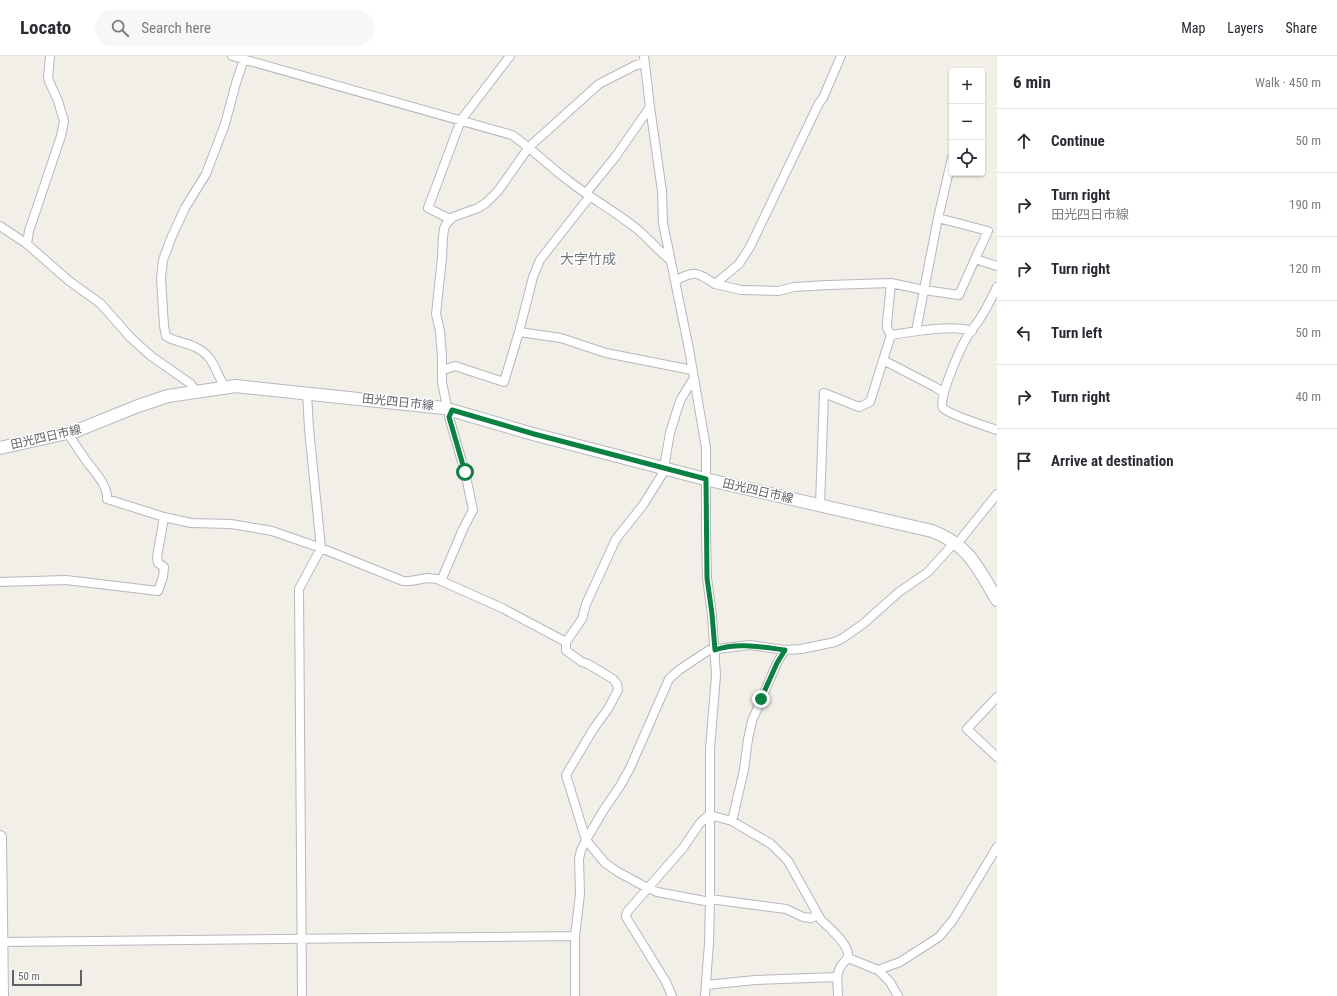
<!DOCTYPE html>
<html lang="en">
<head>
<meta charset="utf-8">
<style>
  :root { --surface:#fff; --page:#f7f7f7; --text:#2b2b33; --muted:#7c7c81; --line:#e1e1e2 }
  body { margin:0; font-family:"Roboto Condensed","Noto Sans JP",sans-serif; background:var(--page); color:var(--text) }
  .controls { position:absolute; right:12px; top:12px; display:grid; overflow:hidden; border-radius:4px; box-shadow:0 1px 3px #0004 }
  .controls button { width:36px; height:36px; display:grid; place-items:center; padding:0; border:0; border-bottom:1px solid var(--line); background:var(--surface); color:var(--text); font:20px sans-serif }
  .scale { position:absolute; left:12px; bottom:10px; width:70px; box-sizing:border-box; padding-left:4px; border:2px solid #5f6368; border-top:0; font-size:11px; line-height:14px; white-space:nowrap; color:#5f6368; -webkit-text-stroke:3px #fff; paint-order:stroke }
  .stop { position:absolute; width:12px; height:12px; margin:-9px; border:3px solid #0b8043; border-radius:50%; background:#fff }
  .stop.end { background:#0b8043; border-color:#fff; box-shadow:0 1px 4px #0008 }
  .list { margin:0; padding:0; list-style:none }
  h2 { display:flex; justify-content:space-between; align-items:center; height:52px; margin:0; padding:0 16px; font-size:17px }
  h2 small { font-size:13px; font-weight:400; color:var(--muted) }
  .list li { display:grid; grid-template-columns:26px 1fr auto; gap:12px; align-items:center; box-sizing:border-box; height:64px; padding:0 16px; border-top:1px solid var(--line) }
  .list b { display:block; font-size:15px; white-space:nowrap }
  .list p { margin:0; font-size:13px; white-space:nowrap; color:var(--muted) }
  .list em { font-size:13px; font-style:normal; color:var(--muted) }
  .icon { flex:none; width:22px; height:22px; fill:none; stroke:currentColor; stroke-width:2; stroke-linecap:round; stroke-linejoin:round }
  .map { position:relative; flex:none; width:997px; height:940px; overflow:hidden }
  header { display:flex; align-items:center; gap:24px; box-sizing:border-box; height:56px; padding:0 20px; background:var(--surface); border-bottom:1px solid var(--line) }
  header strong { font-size:19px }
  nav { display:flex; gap:22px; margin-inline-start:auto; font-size:14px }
  .search { width:280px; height:36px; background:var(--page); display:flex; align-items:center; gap:10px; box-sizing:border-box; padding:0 14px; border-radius:22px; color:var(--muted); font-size:15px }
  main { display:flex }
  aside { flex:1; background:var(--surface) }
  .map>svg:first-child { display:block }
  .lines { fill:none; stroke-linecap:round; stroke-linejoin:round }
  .minor-casing { stroke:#b5b8bc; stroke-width:10 }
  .secondary-casing { stroke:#b6babf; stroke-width:14 }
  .minor { stroke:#fff; stroke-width:8 }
  .secondary { stroke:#fff; stroke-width:12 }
  .route { stroke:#0b8043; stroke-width:5 }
  .labels { text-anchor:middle; stroke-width:3; stroke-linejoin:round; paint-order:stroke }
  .street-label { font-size:12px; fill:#5f6368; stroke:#fff }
  .quarter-label { font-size:14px; fill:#70757a; stroke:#fff }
</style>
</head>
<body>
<header>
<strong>Locato</strong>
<div class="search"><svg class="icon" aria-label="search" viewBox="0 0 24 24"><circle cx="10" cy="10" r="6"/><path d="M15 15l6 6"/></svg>Search here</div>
<nav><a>Map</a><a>Layers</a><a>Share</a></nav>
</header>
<main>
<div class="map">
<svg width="997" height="940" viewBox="0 0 997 940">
  <rect width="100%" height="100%" fill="#f1efe8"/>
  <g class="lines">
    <!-- minor casing -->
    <g class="minor-casing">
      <path id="minor" d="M232 0 512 79C532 93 549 110 569 125 590 142 615 155 637 173 648 182 658 194 670 204
        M644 0 650 51 662 135 663 167 689 293 706 392V478L707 522 712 559 716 619 710 693V843L709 887 705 940
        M586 137 616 100 650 51
        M938 162 988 175 975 203 997 210
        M450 163 428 152 461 64 510 0
        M0 170 27 188 68 224 101 248 130 281 151 300 191 328 196 336
        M27 188 29 175 61 80 64 65 58 45 49 25 48 21 50 0
        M675 225C694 214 697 216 715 228L739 208 750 191 819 47 823 42 841 0
        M891 227 887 267V272L891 279
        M715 228 741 234 778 235 794 231 828 229 891 227 924 234 959 239 975 203
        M997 231C992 241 987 252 981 261 977 268 971 274 967 281 961 291 937 344 943 352 948 358 988 371 997 374
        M916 275 938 162 952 102
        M519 276 533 221 540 204 590 140
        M883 304 935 331 943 336
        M443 314 455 310 504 326 519 276 561 282 606 297 692 314
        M694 322 681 343 678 351 670 377 663 417 643 449 616 483 586 548 582 563 566 586V594L568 596 582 606 588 608 613 623 617 628 618 634 608 653 594 672 566 719 586 784 605 807 618 816 642 829 657 836 710 846
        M226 332C214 316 216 301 195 291 186 286 174 286 166 280L164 270 161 222 163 204 172 180 185 152 206 118 225 68 236 27 244 3
        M444 352 446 346 442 326V301L440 275 436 258 442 202 443 181 444 173 446 168 453 161 478 152 486 147 498 135 529 91 599 28 636 9 645 7
        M68 377C73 386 79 394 85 403 93 415 108 428 107 443L164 461 191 467 231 468 272 475 321 492 403 525H410L428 522 437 523 502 552 566 586
        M820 449 824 337 859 351 870 346 891 279C910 276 954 268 972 275
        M957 488 997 438
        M441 525 463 473 473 454 465 416 449 361 452 354
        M0 526 66 524 158 535 163 521 164 511 158 507 157 501 164 461
        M997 641 967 673 997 701
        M732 765 744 714 748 683 752 665 777 607 785 594
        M710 843 786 853 803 861 811 862 818 859
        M0 886 575 880
        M848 902 878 914 890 926 898 940
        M878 914 900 906 939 881 953 864 997 791
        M706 929 755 924 837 921
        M302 940 299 533 321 492 309 373 307 336
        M575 940V880L580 838 579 803 581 794 586 784 603 755 620 730 630 712 669 623 679 614 709 594 750 589 785 594 801 593 835 586 843 582 863 568 899 536 928 516 955 486
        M672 940 666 926 626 861 627 856 683 792 700 767 709 759 732 765 771 788 788 805 821 864C828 870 850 890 848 900 847 904 843 907 841 910 835 919 838 929 838 940"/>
    </g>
    <!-- secondary casing -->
    <g class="secondary-casing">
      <path id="secondary" d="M0 392 76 375 138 350 168 340 236 330 244 331 444 352 533 378 705 423 932 475C969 489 978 512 997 544
        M0 781 2 940"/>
    </g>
    <!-- minor -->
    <use href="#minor" class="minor"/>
    <!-- secondary -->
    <use href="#secondary" class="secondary"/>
  </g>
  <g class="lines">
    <!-- route -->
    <path class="route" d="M465 416 449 361 452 354 534 378 706 423 707 522 712 558 715 594C737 586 762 591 785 594L777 607 761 643"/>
  </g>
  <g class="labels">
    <!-- street labels -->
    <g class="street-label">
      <text transform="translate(398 346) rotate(6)" y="4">田光四日市線</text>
      <text transform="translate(46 381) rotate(-13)" y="4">田光四日市線</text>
      <text transform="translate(758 435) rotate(13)" y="4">田光四日市線</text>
    </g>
    <!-- quarter labels -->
    <g class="quarter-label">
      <text x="588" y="208">大字竹成</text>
    </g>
  </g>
</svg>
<div class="controls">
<button>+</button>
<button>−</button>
<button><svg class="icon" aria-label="locate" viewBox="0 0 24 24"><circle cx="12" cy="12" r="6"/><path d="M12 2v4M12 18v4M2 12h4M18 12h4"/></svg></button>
</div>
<div class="scale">50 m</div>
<div class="stop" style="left:465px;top:416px"></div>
<div class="stop end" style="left:761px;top:643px"></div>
</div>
<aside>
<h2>6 min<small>Walk · 450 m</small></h2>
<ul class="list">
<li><svg class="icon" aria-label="ahead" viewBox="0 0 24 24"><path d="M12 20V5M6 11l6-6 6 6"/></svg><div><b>Continue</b></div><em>50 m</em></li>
<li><svg class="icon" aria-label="right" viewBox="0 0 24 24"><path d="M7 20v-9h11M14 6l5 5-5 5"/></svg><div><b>Turn right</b><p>田光四日市線</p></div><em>190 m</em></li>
<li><svg class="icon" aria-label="right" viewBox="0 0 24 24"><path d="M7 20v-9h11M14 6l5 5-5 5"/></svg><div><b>Turn right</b></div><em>120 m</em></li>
<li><svg class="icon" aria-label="left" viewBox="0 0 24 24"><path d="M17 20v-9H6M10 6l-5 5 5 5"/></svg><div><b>Turn left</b></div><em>50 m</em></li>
<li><svg class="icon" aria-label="right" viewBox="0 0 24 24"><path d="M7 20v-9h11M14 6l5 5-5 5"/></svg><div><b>Turn right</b></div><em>40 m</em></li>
<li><svg class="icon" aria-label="arrive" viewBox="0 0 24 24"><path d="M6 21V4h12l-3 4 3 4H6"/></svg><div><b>Arrive at destination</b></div></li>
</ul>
</aside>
</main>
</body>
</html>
